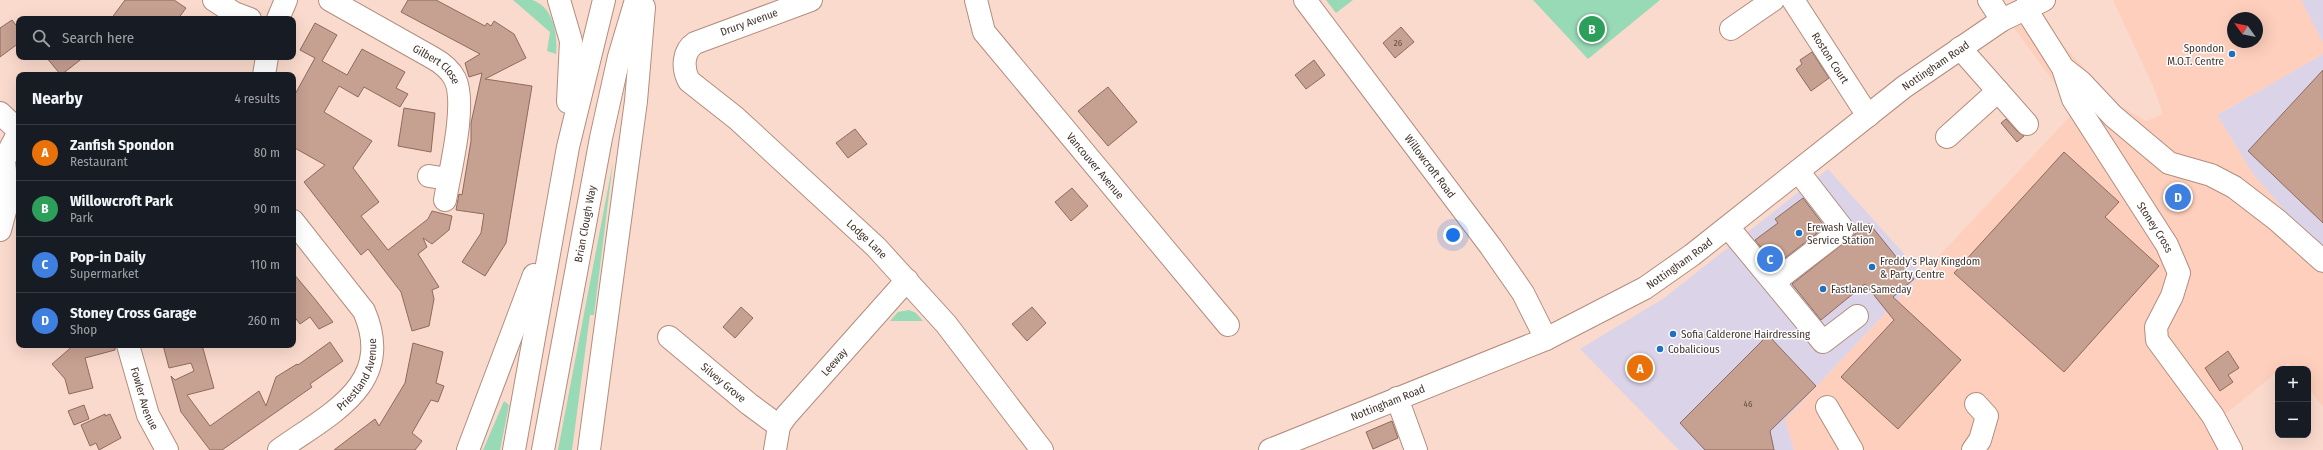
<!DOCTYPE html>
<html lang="en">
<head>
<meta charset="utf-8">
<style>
  :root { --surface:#171b24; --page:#242831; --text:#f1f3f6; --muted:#9ea1a6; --line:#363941; --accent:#1e71c0 }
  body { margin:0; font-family:"Fira Sans Condensed",sans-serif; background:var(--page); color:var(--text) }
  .controls { position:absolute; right:12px; bottom:12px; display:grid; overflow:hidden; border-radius:8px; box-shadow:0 4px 16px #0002 }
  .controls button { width:36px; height:36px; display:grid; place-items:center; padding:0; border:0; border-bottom:1px solid var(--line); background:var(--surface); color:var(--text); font:20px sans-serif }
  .compass { position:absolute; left:2227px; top:12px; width:36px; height:36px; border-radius:50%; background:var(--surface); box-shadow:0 4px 16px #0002; rotate:303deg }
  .you { position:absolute; left:1453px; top:235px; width:14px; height:14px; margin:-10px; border:3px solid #fff; border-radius:50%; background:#1a73e8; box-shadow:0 0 0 6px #1a73e833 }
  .badge { display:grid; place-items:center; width:26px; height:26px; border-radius:50%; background:var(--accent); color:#fff; font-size:13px; font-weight:700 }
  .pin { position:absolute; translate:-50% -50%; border:2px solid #fff; box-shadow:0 1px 4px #0006 }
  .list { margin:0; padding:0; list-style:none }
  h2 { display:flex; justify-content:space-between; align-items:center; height:52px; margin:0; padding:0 16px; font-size:17px }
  h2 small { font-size:13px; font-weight:400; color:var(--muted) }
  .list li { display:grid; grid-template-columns:26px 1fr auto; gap:12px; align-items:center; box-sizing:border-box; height:56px; padding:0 16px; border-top:1px solid var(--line) }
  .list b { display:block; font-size:15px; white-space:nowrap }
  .list p { margin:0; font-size:13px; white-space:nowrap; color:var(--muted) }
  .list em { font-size:13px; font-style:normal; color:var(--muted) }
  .icon { flex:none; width:22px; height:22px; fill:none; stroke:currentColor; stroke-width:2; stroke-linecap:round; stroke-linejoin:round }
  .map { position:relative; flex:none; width:2323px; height:450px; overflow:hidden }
  .search { position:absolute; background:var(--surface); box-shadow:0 4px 16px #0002; left:16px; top:16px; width:280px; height:44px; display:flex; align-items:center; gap:10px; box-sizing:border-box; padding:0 14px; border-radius:8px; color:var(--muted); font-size:15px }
  .panel { position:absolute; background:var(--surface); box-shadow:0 4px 16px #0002; left:16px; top:72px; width:280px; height:276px; border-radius:8px }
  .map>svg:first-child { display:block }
  .commercial { fill:#dbd4e9 }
  .built { fill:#fecfbc; fill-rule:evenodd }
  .green { fill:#98d9b6 }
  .building { fill:#c6a091; stroke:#8e6b5d }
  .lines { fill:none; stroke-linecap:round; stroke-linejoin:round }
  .minor-casing { stroke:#b28d7e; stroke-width:24 }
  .major-casing { stroke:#b28d7e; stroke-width:24 }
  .highway-casing { stroke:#b28d7e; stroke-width:24 }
  .minor { stroke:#fff; stroke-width:22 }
  .major { stroke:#fff; stroke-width:22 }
  .highway { stroke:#fff; stroke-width:22 }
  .poi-dot { fill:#1e71c0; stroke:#fff; stroke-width:1.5 }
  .labels { text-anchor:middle; stroke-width:3; stroke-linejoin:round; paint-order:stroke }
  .number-label { font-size:9px; fill:#634e45 }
  .street-label { font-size:11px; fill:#42332c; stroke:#fff }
  .poi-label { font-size:11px; fill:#42332c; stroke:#fff; text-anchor:start }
</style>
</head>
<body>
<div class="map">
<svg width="2323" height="450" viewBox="0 0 2323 450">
  <rect width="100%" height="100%" fill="#fadacd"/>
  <!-- commercial -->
  <path class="commercial" d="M2301 0H2323V43Z
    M2323 54V246L2289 216 2253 174 2217 115Z
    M1828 169 1922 274 1785 420 1794 450H1679L1580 349 1664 298Z"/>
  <!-- built -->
  <path class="built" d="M2113 0H2301L2323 43V54L2217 115 2253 174 2289 216 2323 246V407L2308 388V369H2293L2288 363 2212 425 2221 450H1794L1785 420 2075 111 2014 28 2044 14 2062 44 2116 103 2146 121 2163 114 2153 86ZM2233 18H2257V42H2233Z"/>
  <!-- green -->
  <path class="green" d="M513 0C518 0 527 0 532 0 554 7 558 35 556 54L547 51 550 32Z
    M1326 0H1353L1336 13Z
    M1533 0H1660L1588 59Z
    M613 162 594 315H590L572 450H558Z
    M909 310 916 313 923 321H890L898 312Z
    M504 401 509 405 500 450H483Z"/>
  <!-- building -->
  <path class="building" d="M125 0H174L186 8 178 19H111Z
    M408 0H436L485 26 487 23 491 26 494 21 514 34 526 58 485 79 532 86 506 243 485 276 462 262 481 233 484 214 456 210 459 194 462 195 471 141V123L482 73 469 77 465 63 480 54 401 12Z
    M12 20 19 29V43L0 57V28Z
    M315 23 337 35 322 61 347 75 362 49 405 72 396 88 408 94 400 107 364 87 358 97 339 86 324 112 372 141 353 168 379 202 361 216 388 250 428 219 432 211 452 216 449 230 432 244 423 238 427 247 418 254 439 287 432 290 434 299 429 326 412 331 401 292 368 249 361 255 304 182 325 165 293 147V98L315 58 300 50Z
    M1401 27 1414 42 1395 58 1383 43Z
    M1812 52 1829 78 1811 91 1796 69 1802 64 1800 60Z
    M46 57H84L61 75Z
    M1314 60 1325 75 1306 89 1295 75Z
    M2323 70V223L2248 151Z
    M1108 87 1137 122 1108 146 1078 111Z
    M404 108 435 113 431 152 398 146Z
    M2006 119 2018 132 2024 136 2017 142 2001 123Z
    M855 129 867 144 848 158 836 143Z
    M2064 152 2119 202 2105 217 2159 266 2064 372 1954 273Z
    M1072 188 1088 206 1071 221 1055 202Z
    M1803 198 1825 227 1776 265 1755 240 1778 223 1775 219Z
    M1869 223 1914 279 1893 297 1961 360 1898 429 1841 377 1894 320 1865 284 1821 320 1792 284Z
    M293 273 314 298 333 322 319 329 310 317 300 324 293 315Z
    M741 307 753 318 735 338 723 327Z
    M1032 307 1046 323 1027 341 1012 324Z
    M1768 335 1816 386 1770 431 1774 450H1705L1680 423Z
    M330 342 343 361 310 384 312 387 222 450H210L181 412 171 376 175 380 194 371 191 363 169 368 163 345H202L214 388 187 395 210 426 259 391 266 406 276 377 297 364 298 365Z
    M413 343 443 352 436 383 444 386 438 402 431 400 412 433 422 441 415 450H334L375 419 379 426 405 383Z
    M74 345H115V350L85 358 93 388 69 394 65 379 52 364Z
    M2228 351 2239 368 2228 375 2233 382 2220 391 2205 368Z
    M84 405 89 419 74 425 68 411Z
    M105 414V416L110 414 121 438 99 450 96 443 90 446 81 425Z
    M1392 421 1398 438 1373 449 1366 432Z"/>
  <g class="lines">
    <!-- minor casing -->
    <g class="minor-casing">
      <g id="minor">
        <path d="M214 0 234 13 250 19"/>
        <path id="s1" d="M330 0 433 58C442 63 450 69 455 79 467 104 450 171 445 200"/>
        <path id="s2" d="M811 0 695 43C683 51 682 68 689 81L736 118 876 247 946 324 1042 450"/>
        <path id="s3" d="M976 0 984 32 1228 325"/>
        <path id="s4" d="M1793 0 1868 116"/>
        <path d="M1989 0 2002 20"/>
        <path id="s5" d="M2025 8 2063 68 2073 99 2167 245 2179 273 2172 296 2156 327 2157 340 2213 416 2231 450"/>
        <path d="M278 19 286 0"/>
        <path d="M1731 29 1773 0"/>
        <path d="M1960 48 2027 124"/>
        <path d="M2063 68 2081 82 2113 116 2169 163 2211 175 2234 187 2277 220 2323 261"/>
        <path d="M264 75 267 57"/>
        <path d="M0 113 19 131"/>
        <path d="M1947 137 1998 91"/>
        <path d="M429 176 448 179"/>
        <path d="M1728 227 1823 342 1857 316"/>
        <path d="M0 230 8 200 4 160 19 132"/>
        <path d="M1774 282 1843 229 1798 171"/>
        <path id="s6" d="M669 337 749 404 779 426"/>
        <path id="s7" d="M128 345 148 415 167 450"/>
        <path d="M1397 398 1416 450"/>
        <path d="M1827 407 1852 450"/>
        <path id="s8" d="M279 450C329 414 396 385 364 311L293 221"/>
        <path id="s9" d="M775 450 779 426 786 416 907 280"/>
        <path d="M1973 450 1980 440 1987 416 1976 404"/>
      </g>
    </g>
    <!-- major casing -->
    <g class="major-casing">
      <g id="major">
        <path id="s10" d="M1305 0 1491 247 1523 293 1546 339"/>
        <path id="s11" d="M1270 450 1546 339 1645 288 1692 255 1904 87 2002 20 2044 0"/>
      </g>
    </g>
    <!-- highway casing -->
    <g class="highway-casing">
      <g id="highway">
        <path d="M559 0 571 41 568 102"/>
        <path d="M468 450 534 275"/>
        <path d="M514 450 568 147 604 0"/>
        <path id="s12" d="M543 450 601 138 619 57 636 0"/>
        <path d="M589 450 636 101 644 7"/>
      </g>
    </g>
    <!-- minor -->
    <use href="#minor" class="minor"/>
    <!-- major -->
    <use href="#major" class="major"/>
    <!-- highway -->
    <use href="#highway" class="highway"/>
  </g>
  <!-- markers -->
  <g class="poi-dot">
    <circle cx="2232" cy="54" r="4"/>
    <circle cx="1799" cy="233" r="4"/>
    <circle cx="1872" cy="267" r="4"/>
    <circle cx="1823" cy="289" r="4"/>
    <circle cx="1673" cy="334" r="4"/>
    <circle cx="1660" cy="349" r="4"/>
  </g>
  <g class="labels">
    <!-- number labels -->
    <g class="number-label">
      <text x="1398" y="46">26</text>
      <text x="1748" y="407">46</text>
    </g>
    <!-- street labels -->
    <g class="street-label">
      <text transform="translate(749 22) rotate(-20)" y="4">Drury Avenue</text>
      <text dy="4" stroke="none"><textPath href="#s4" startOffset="69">Roston Court</textPath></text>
      <text dy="4" stroke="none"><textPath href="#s11" startOffset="775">Nottingham Road</textPath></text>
      <text dy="4" stroke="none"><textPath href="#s1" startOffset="125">Gilbert Close</textPath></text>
      <text dy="4" stroke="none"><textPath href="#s3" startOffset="207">Vancouver Avenue</textPath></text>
      <text dy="4" stroke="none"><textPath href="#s10" startOffset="208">Willowcroft Road</textPath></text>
      <text dy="4" stroke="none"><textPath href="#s12" startOffset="230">Brian Clough Way</textPath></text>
      <text dy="4" stroke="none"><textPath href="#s5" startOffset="256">Stoney Cross</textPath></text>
      <text dy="4" stroke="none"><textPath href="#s2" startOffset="404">Lodge Lane</textPath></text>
      <text dy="4" stroke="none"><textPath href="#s11" startOffset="451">Nottingham Road</textPath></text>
      <text dy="4" stroke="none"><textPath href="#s9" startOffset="109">Leeway</textPath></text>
      <text dy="4" stroke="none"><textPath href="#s8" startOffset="113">Priestland Avenue</textPath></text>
      <text dy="4" stroke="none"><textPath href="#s6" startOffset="71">Silvey Grove</textPath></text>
      <text dy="4" stroke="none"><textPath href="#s7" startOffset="56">Fowler Avenue</textPath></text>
      <text dy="4" stroke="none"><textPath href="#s11" startOffset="127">Nottingham Road</textPath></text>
    </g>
    <!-- poi labels -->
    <g class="poi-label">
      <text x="2224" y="52" text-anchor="end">Spondon<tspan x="2224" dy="13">M.O.T. Centre</tspan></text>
      <text x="1807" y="231">Erewash Valley<tspan x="1807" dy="13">Service Station</tspan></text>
      <text x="1880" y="265">Freddy's Play Kingdom<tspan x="1880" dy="13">&amp; Party Centre</tspan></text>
      <text x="1831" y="293">Fastlane Sameday</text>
      <text x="1681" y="338">Sofia Calderone Hairdressing</text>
      <text x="1668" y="353">Cobalicious</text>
    </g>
  </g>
</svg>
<div class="controls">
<button>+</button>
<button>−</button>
</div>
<svg class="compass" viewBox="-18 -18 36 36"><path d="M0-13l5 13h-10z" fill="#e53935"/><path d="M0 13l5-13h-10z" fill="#9ea1a6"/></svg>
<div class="you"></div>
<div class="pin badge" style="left:1640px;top:368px;background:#e8710a">A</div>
<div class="pin badge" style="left:1592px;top:29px;background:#2e9e5b">B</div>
<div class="pin badge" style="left:1770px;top:259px;background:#3f7fe0">C</div>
<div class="pin badge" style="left:2178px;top:197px;background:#3f7fe0">D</div>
<div class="search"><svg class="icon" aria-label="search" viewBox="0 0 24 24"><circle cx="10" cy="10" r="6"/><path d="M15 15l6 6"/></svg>Search here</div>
<section class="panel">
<h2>Nearby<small>4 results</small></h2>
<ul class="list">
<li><span class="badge" style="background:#e8710a">A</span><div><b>Zanfish Spondon</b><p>Restaurant</p></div><em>80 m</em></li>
<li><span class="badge" style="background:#2e9e5b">B</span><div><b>Willowcroft Park</b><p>Park</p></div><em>90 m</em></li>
<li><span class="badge" style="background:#3f7fe0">C</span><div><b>Pop-in Daily</b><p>Supermarket</p></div><em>110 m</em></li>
<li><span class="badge" style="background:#3f7fe0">D</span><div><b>Stoney Cross Garage</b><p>Shop</p></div><em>260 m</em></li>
</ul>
</section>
</div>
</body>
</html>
